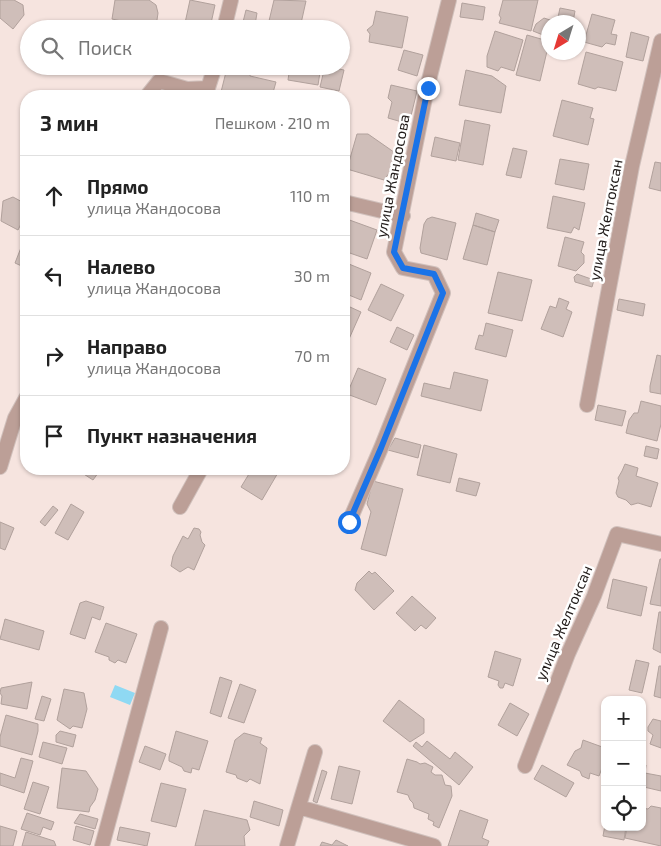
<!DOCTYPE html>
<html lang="ru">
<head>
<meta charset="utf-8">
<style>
  :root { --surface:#fff; --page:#f2f2f2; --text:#222; --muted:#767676; --line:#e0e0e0 }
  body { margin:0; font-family:"Exo 2",sans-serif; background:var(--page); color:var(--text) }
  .controls { position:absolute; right:15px; bottom:15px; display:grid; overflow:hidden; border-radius:10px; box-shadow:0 1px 4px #0004 }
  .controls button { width:45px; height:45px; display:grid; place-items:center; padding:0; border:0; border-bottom:1px solid var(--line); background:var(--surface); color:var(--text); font:25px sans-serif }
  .compass { position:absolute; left:541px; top:15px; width:45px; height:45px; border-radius:50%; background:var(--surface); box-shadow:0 1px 4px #0004; rotate:218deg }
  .stop { position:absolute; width:15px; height:15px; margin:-11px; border:4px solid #1a73e8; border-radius:50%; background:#fff }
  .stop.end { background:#1a73e8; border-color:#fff; box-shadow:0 1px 5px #0008 }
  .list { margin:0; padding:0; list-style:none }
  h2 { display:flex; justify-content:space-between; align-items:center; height:65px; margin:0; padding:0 20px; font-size:21px }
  h2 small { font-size:16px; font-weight:400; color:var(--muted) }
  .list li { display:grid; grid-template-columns:32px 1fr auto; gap:15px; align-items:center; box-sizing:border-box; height:80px; padding:0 20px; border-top:1px solid var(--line) }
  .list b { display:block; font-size:19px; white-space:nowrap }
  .list p { margin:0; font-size:16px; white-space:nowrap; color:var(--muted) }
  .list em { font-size:16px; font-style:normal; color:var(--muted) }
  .icon { flex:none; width:28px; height:28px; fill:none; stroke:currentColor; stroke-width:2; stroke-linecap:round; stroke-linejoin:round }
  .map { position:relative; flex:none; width:661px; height:846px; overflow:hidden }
  .search { position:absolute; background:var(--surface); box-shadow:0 1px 4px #0004; left:20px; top:20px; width:330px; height:55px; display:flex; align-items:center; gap:12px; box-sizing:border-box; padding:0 18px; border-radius:28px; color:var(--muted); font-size:19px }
  .panel { position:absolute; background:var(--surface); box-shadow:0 1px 4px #0004; left:20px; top:90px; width:330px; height:385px; border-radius:20px }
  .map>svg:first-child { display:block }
  .water { fill:#8fd9f3 }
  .building { fill:#cfbeb9; stroke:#b1a19c }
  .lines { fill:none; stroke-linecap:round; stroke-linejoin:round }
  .street-casing { stroke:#d0c0bc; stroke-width:16 }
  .street { stroke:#bc9f97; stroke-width:14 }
  .route { stroke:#1a73e8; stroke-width:6 }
  .labels { text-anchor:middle; stroke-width:5; stroke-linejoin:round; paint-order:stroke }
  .street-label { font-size:15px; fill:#221c1a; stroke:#fff }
</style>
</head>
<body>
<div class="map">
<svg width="661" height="846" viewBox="0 0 661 846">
  <rect width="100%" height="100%" fill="#f6e4df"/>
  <!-- water -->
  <path class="water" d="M115 685 135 693 130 705 110 697Z"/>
  <!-- building -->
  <path class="building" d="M0 0H14L23 5 24 15 13 29 0 18Z
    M115 0H149L156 5 158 13 157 20 152 24 144 26 112 19Z
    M190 0 215 5 210 28 185 23Z
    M274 0 306 1 300 28 269 21Z
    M503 0H538L531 31 499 23 501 18 499 15Z
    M462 3 485 7 483 20 460 17Z
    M560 8 575 11 573 22H557Z
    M246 10 257 13 255 25 243 22Z
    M376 11 408 17 402 48 369 42 370 34 367 30 373 25Z
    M592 14 615 20 611 34 617 35 615 45 606 43 602 47 584 42Z
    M544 18 553 21V22H548V37L533 31 536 24Z
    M495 31 523 40 514 71 501 67 498 71 487 67V56Z
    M631 32 649 37 643 61 626 57Z
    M527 35 548 41V47L540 81 516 75Z
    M404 50 423 55 417 76 398 70Z
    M586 52 623 62 616 91 598 87 595 89 578 84Z
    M290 66H321L318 85 288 80Z
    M325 66 344 70 339 91 320 87Z
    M227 68 250 73V76L276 82 272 96H220Z
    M466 70 492 76 506 86 501 113 459 105Z
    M391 85 417 91 409 124 388 118 392 102 388 98Z
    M562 100 593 108 590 118 594 119 588 145 553 136Z
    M465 120 490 125 483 165 458 160Z
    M357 134H368L401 157 384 180 347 169Z
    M435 137 460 143 456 161 431 156Z
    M513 148 527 151 521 178 506 175Z
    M560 159 589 164 584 190 555 184Z
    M655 162 661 163V191L649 188Z
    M553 196 585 203 579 230 574 227 571 233 547 228Z
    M13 197 26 204V214L18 230 1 221 3 201Z
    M476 213 499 220 495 232 473 225Z
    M432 217 456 223 447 260 421 253 420 248 424 224 427 219Z
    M344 218 377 230 367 259 344 251Z
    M473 225 495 232 487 265 463 259Z
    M26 235V268L15 263Z
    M565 237 584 242 581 252 584 255V263L576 271 558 266Z
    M344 262 371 273 361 300 344 293Z
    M498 272 532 280 522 321 488 313Z
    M577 274 594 280 592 287 575 282 574 277Z
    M381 284 404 295 391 321 368 310Z
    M559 298 569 302 566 309 572 312 563 337 541 329 550 306 556 308Z
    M619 299 645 304 643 316 617 310Z
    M344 306 346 309 350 307 361 312 349 339 344 337Z
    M486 323 513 330 506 357 475 349 479 335 483 336Z
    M397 327 414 335 407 350 390 342Z
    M657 355 661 356V394L650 392V386Z
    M358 368 386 379 376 405 347 394Z
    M454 372 488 380 481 411 421 396 424 383 450 389Z
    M641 401 661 406V424L657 441 626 433 629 420 634 413H638Z
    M598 405 626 411 622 426 595 420Z
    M395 438 421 445 418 458 388 450Z
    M424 445 457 454 450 483 417 475Z
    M646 446 659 449 657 459 644 456Z
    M625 464 638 468 636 476 658 483 651 507 638 503 631 505 626 500 618 497 616 493 619 481 618 478 622 471Z
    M76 469H101L93 480Z
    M252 469H274L279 471 262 500 241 487Z
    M459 478 480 483 476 496 456 491Z
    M373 481 403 489 386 556 361 549 371 512 367 504Z
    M71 504 84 512 68 540 55 533Z
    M53 506 58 510 45 526 40 522Z
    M0 522 14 528 5 550 0 548Z
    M194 528 199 529 201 532 200 535 202 542 205 545 194 570 188 567 180 572 171 566 173 556 183 536 188 539Z
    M660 559H661V606L650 604Z
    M369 571 372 574 375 572 394 591 374 610 355 590 357 583Z
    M613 579 647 587 641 616 607 608Z
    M412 596 436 618 426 629 421 625 415 631 396 613Z
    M86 601 104 607 100 620 92 617 85 639 70 634 80 603Z
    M659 612H661V653L653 649Z
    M5 619 44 631 39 650 0 639Z
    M106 623 137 634 126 663 118 660 115 663 109 660V657L95 652Z
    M495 651 521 659 513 686 505 683 503 688H500L498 685 499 681 488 677Z
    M636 660 649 663 642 693 629 690Z
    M659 666H661V698L654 696Z
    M220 677 232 681 221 717 210 713Z
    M32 682 27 709 1 704 2 696 0 693 1 688Z
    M240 684 256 690 244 723 228 718Z
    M64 689 84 693 87 709 82 728 73 726 70 729 57 720Z
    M42 696 51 699 44 721 35 719Z
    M399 700 424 719V733L410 742 383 721Z
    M510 703 529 714 517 736 498 725Z
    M6 715 38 724V731L32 755 0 746V737Z
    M653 719 661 721V748L650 744 653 735 648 731V727Z
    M60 731 76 735 73 747 56 742V735Z
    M176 731 208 741 199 770 192 768 191 773 184 771 182 767 169 761V757Z
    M244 733 262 738 260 743 267 748 260 784 250 779 247 782 237 778 236 775 226 772 235 740Z
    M583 740 605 748V760L599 776 590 773 589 779 582 776 580 771 567 765 575 751 581 748Z
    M427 741 450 759 455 752 473 767 459 785 413 746 416 742 422 747Z
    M43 742 67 748 62 764 39 757Z
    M145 746 166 754 160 770 139 762Z
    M21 758 33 761 24 793 0 785V773L15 778Z
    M407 759 417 762 420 764 425 763 433 767 431 772 435 775H442L445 785 451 786 452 796 439 828 433 825 434 822 428 819 429 814 414 808 413 803 410 800 408 795 397 792Z
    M542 765 574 783 566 797 534 779Z
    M642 765H646L645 773 661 776V791L644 787 642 790Z
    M339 766 360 771 352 804 331 799Z
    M62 768 86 771 98 789 95 800 90 807 89 812 57 808Z
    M322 770 327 772 317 803 313 801Z
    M33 782 49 787 40 814 24 809Z
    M161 783 186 789 176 827 151 821Z
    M254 801 283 810 279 826 250 817Z
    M651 806 661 808V846L625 838 627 827H642V808L648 809Z
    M204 810 247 820 250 830 244 836 245 846H195Z
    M460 810 488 820 482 838 489 841 487 846H448Z
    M27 813 54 822 51 830 43 827 40 835 21 829Z
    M80 814 98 819 95 829 74 823Z
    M605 825V827H626L624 840 603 836Z
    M0 826 17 831 13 846H0Z
    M76 826 94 831 90 845 73 840Z
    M120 827 150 833 147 846 117 840Z
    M26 832 54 841 56 846H22Z
    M336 840 348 846H320L322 842 332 845Z"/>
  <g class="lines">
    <!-- street casing -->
    <g class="street-casing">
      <path id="street" d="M224 29 231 0
        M147 96 159 81 187 89 208 88 215 66
        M344 202 403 216
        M587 405 632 166 661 41
        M0 467 15 418 26 398
        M180 507 201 469
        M349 522 381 448 443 293 434 274 403 268 394 252 427 88 449 0
        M525 766 568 654 594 596 617 534 661 544
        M299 807 434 846
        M102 846 161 628
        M287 846 315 752"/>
    </g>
    <!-- street -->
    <use href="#street" class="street"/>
  </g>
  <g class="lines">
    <!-- route -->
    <path class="route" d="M349 522 381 448 443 293 434 274 403 268 394 252 428 88"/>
  </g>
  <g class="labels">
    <!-- street labels -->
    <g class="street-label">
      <text transform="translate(393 176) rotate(-79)" y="5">улица Жандосова</text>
      <text transform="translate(606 220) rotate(-79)" y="5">улица Желтоксан</text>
      <text transform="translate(564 623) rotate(-67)" y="5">улица Желтоксан</text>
    </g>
  </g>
</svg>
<div class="controls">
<button>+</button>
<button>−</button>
<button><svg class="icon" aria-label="locate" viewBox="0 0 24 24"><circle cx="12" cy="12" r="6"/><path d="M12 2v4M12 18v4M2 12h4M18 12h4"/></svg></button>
</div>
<svg class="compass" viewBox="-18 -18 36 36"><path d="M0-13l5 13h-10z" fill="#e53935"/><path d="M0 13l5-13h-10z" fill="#767676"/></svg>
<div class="stop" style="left:349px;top:522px"></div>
<div class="stop end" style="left:428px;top:88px"></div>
<div class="search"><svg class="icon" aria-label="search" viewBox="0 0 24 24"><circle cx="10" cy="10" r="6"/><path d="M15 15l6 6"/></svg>Поиск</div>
<section class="panel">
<h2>3 мин<small>Пешком · 210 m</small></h2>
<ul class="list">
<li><svg class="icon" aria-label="ahead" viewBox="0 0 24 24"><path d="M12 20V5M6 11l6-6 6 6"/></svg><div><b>Прямо</b><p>улица Жандосова</p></div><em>110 m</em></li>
<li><svg class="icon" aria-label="left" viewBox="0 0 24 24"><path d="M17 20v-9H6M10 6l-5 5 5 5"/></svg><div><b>Налево</b><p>улица Жандосова</p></div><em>30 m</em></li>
<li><svg class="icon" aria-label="right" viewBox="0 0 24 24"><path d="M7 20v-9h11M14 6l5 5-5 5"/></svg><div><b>Направо</b><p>улица Жандосова</p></div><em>70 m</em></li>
<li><svg class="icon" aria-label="arrive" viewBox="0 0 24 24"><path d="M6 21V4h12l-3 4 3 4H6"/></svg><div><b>Пункт назначения</b></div></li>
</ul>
</section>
</div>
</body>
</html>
